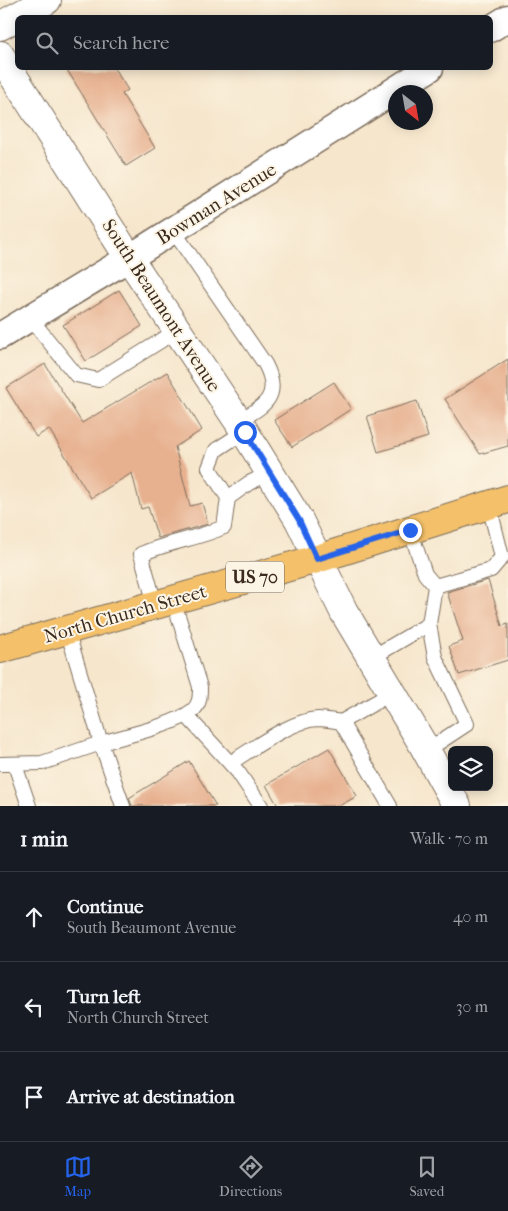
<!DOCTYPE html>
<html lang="en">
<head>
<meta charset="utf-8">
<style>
  :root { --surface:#171b24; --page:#20242c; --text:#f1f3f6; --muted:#9ea1a6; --line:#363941; --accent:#2563eb }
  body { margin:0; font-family:"IM FELL French Canon",serif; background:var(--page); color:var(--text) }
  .controls { position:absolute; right:15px; bottom:15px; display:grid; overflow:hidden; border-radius:8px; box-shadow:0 2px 12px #0003 }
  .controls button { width:45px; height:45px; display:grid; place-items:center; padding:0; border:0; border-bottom:1px solid var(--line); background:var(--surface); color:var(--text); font:25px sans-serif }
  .compass { position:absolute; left:388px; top:85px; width:45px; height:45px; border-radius:50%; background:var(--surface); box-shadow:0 2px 12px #0003; rotate:149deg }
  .stop { position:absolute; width:15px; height:15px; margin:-11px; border:4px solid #2563eb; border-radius:50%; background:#fff }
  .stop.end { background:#2563eb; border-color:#fff; box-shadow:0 1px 5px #0008 }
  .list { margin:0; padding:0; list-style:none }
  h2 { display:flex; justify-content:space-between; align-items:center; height:65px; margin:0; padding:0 20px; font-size:21px }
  h2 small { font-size:16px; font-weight:400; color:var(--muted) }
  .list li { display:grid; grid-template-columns:32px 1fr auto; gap:15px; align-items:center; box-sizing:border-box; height:90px; padding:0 20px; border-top:1px solid var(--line) }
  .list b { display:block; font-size:19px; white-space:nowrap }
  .list p { margin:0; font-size:16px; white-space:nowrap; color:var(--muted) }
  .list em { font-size:16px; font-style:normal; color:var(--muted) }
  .icon { flex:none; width:28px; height:28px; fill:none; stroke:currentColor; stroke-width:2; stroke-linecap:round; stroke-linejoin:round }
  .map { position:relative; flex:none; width:508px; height:806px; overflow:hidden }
  .search { position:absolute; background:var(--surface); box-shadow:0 2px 12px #0003; left:15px; right:15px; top:15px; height:55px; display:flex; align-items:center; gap:12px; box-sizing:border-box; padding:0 18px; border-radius:8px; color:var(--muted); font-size:19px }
  .sheet { height:335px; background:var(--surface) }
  nav { display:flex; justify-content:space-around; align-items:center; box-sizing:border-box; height:70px; border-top:1px solid var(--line); background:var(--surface); font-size:14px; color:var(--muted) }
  nav a { display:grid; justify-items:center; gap:2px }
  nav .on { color:var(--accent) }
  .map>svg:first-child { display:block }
  .building { fill:#e7b190 }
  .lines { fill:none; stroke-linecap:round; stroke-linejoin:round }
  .service-casing { stroke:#7c6c5b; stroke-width:16 }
  .minor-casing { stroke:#7c6c5b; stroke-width:29 }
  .tertiary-casing { stroke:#7c6c5b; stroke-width:30 }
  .primary-casing { stroke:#7c6c5b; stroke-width:30 }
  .service { stroke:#fff; stroke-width:14 }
  .minor { stroke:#fff; stroke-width:26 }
  .tertiary { stroke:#fff; stroke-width:28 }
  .primary { stroke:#f4c16a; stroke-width:28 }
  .route { stroke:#2563eb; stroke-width:6 }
  .labels { text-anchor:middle; stroke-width:4; stroke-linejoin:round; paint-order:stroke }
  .shield { fill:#fcf5e5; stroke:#75675a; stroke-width:1 }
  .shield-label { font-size:18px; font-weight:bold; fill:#3b2a1e }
  .street-label { font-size:19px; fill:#3b2a1e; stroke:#fcf5e5 }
</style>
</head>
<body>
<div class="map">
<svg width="508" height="806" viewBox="0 0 508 806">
  <rect width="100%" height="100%" fill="#fcf5e5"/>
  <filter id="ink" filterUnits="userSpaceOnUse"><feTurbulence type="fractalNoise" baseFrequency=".02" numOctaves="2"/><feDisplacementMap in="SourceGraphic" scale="10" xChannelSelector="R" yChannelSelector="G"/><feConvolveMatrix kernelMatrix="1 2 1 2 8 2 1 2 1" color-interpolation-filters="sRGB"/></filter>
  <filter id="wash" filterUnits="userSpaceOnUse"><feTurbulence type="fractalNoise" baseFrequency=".0096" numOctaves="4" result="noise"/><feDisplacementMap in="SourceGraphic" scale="20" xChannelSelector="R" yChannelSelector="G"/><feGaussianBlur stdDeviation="1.12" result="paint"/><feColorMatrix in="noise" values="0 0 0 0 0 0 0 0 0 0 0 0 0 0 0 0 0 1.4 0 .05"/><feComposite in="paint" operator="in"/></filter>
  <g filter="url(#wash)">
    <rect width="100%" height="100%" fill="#f6e6cc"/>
    <g id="blocks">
      <!-- building -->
      <path class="building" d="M66 68H114L128 90 122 94 155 148 126 166Z
        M119 290 142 326 86 361 63 325Z
        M508 359V446L480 454 445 399Z
        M45 364 82 423 167 372 202 430 175 447 190 506 202 503 208 524 158 538 148 507 141 509 132 473 91 498 49 429 36 437 6 388Z
        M334 382 351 409 292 447 274 420Z
        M417 401 428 437 378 452 367 416Z
        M488 580 502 626 508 624V660L459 675 449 646 463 641 447 592Z
        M329 748 357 796 339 806H278L266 785Z
        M189 761 216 806H132L129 798Z"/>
    </g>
  </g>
  <g filter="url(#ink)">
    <use href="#blocks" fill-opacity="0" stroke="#7c6c5b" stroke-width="1"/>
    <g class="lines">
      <!-- service casing -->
      <g class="service-casing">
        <path id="service" d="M173 230 265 364C282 396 265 406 238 421
          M30 318 76 375 98 380 178 330
          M228 498 209 468 216 450 245 431
          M410 530 425 574 435 586 491 570 502 557 489 505
          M155 604 141 554C168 542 197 539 224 527L228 498 249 483 270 473
          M67 630 101 743C124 736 175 725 192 711 200 705 200 696 200 687L173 599
          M371 658 429 624 435 586
          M186 715 238 772 261 806
          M426 751 467 724 435 657 429 624
          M230 763C253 749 291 720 318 719 325 719 334 721 341 722
          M0 764 42 763 101 743 123 806
          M15 765 29 806
          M390 806 341 722 392 693"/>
      </g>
      <!-- minor casing -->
      <g class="minor-casing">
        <path id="minor" d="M490 29 508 18
          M0 336 129 258 430 68"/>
      </g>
      <!-- tertiary casing -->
      <g class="tertiary-casing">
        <path id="tertiary" d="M0 26 47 0
          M0 55 129 258 238 421 299 520 344 612 422 743 457 806"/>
      </g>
      <!-- primary casing -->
      <g class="primary-casing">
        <path id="primary" d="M0 649 317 559 508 499"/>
      </g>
      <!-- service -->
      <use href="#service" class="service"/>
      <!-- minor -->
      <use href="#minor" class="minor"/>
      <!-- tertiary -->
      <use href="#tertiary" class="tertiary"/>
      <!-- primary -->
      <use href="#primary" class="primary"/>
    </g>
  </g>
  <g class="lines" filter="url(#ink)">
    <!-- route -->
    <path class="route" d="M245 432 299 520 317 559 410 530"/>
  </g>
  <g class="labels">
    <!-- shield labels -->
    <rect class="shield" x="226" y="561.5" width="58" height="31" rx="4"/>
    <g class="shield-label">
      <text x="255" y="583">US 70</text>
    </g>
    <!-- street labels -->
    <g class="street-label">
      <text transform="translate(216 203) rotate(-32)" y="7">Bowman Avenue</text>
      <text transform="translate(162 305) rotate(57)" y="7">South Beaumont Avenue</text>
      <text transform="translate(125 613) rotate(-16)" y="7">North Church Street</text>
    </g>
  </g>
</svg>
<div class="controls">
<button><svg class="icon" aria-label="layers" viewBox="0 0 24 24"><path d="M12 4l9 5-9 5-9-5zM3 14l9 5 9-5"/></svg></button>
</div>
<svg class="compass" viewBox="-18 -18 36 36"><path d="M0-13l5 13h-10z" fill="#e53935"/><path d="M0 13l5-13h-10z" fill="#9ea1a6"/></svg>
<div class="stop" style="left:245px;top:432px"></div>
<div class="stop end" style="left:410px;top:530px"></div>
<div class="search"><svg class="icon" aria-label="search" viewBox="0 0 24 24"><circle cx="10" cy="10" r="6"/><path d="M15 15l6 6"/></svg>Search here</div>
</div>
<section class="sheet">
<h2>1 min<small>Walk · 70 m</small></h2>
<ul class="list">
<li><svg class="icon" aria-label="ahead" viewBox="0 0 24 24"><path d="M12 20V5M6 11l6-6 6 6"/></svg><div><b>Continue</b><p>South Beaumont Avenue</p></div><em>40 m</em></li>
<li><svg class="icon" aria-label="left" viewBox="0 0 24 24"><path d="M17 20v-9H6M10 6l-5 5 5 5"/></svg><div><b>Turn left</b><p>North Church Street</p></div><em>30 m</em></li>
<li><svg class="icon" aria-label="arrive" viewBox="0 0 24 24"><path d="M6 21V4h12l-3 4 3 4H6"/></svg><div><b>Arrive at destination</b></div></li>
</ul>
</section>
<nav>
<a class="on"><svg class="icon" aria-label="map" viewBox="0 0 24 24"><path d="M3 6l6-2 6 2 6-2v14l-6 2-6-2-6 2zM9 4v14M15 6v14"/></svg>Map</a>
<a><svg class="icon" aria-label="directions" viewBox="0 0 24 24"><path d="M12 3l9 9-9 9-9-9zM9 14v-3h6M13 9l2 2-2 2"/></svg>Directions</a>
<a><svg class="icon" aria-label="saved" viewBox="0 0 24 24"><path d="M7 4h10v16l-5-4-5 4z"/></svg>Saved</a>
</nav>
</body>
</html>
